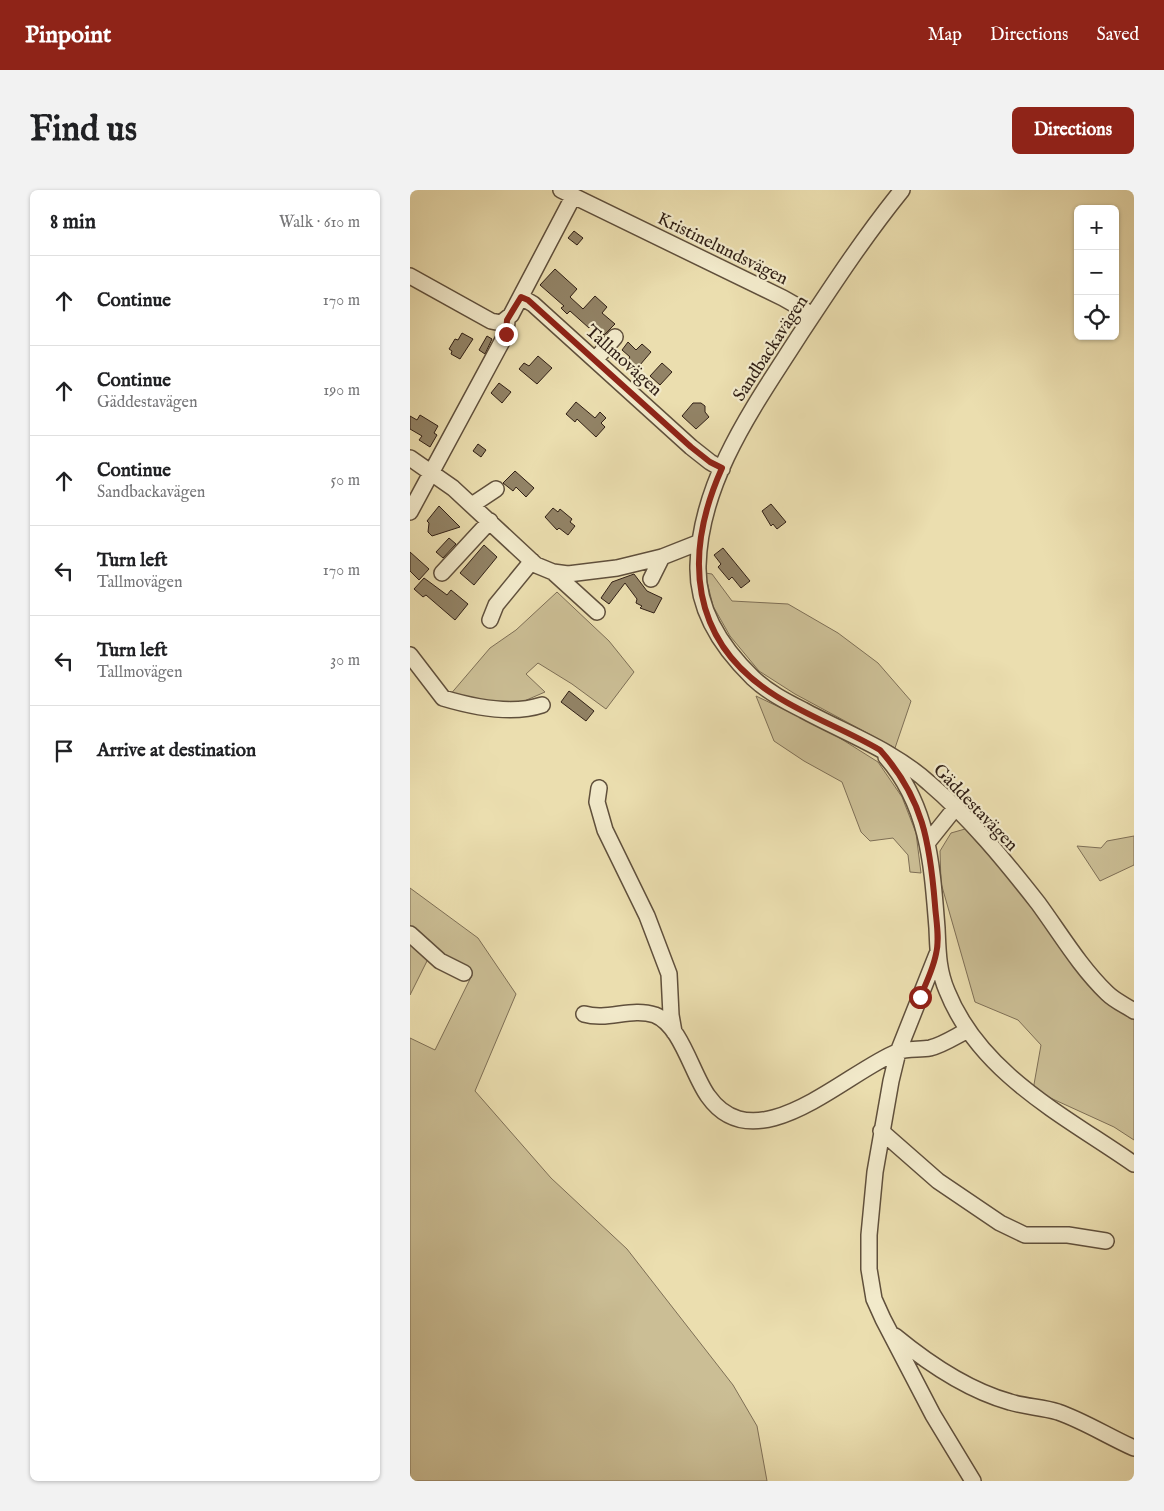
<!DOCTYPE html>
<html lang="en">
<head>
<meta charset="utf-8">
<style>
  :root { --surface:#fff; --page:#f2f2f2; --text:#202124; --muted:#757577; --line:#e0e0e0; --accent:#8f2418 }
  body { margin:0; font-family:"IM FELL English",serif; background:var(--page); color:var(--text) }
  .controls { position:absolute; right:15px; top:15px; display:grid; overflow:hidden; border-radius:8px; box-shadow:0 1px 4px #0004 }
  .controls button { width:45px; height:45px; display:grid; place-items:center; padding:0; border:0; border-bottom:1px solid var(--line); background:var(--surface); color:var(--text); font:25px sans-serif }
  .stop { position:absolute; width:15px; height:15px; margin:-11px; border:4px solid #8f2418; border-radius:50%; background:#fff }
  .stop.end { background:#8f2418; border-color:#fff; box-shadow:0 1px 5px #0008 }
  .list { margin:0; padding:0; list-style:none }
  h2 { display:flex; justify-content:space-between; align-items:center; height:65px; margin:0; padding:0 20px; font-size:21px }
  h2 small { font-size:16px; font-weight:400; color:var(--muted) }
  .list li { display:grid; grid-template-columns:32px 1fr auto; gap:15px; align-items:center; box-sizing:border-box; height:90px; padding:0 20px; border-top:1px solid var(--line) }
  .list b { display:block; font-size:19px; white-space:nowrap }
  .list p { margin:0; font-size:16px; white-space:nowrap; color:var(--muted) }
  .list em { font-size:16px; font-style:normal; color:var(--muted) }
  .icon { flex:none; width:28px; height:28px; fill:none; stroke:currentColor; stroke-width:2; stroke-linecap:round; stroke-linejoin:round }
  .map { position:relative; flex:none; width:724px; height:1291px; overflow:hidden; border-radius:8px }
  header { display:flex; align-items:center; gap:30px; box-sizing:border-box; height:70px; padding:0 25px; background:var(--accent); color:#fff }
  header strong { font-size:24px }
  nav { display:flex; gap:28px; margin-inline-start:auto; font-size:18px }
  .intro { display:flex; align-items:center; justify-content:space-between; box-sizing:border-box; height:120px; padding:0 30px }
  h1 { margin:0; font-size:35px }
  .button { padding:12px 22px; border-radius:8px; background:var(--accent); color:#fff; font-size:18px; font-weight:700 }
  main { display:flex; gap:30px; padding:0 30px }
  aside { flex:1; background:var(--surface); border-radius:8px; box-shadow:0 1px 4px #0004 }
  .map>svg:first-child { display:block }
  .green { fill:#cbbe95; stroke:#7e6f56 }
  .building { fill:#928366; stroke:#312016 }
  .lines { fill:none; stroke-linecap:round; stroke-linejoin:round }
  .minor-casing { stroke:#60503c; stroke-width:18 }
  .minor { stroke:#f2eacb; stroke-width:15 }
  .route { stroke:#8f2418; stroke-width:6 }
  .labels { text-anchor:middle; stroke-width:4.5; stroke-linejoin:round; paint-order:stroke }
  .street-label { font-size:18px; fill:#312016; stroke:#f2eacb }
</style>
</head>
<body>
<header>
<strong>Pinpoint</strong>
<nav><a>Map</a><a>Directions</a><a>Saved</a></nav>
</header>
<div class="intro"><h1>Find us</h1><a class="button">Directions</a></div>
<main>
<aside>
<h2>8 min<small>Walk · 610 m</small></h2>
<ul class="list">
<li><svg class="icon" aria-label="ahead" viewBox="0 0 24 24"><path d="M12 20V5M6 11l6-6 6 6"/></svg><div><b>Continue</b></div><em>170 m</em></li>
<li><svg class="icon" aria-label="ahead" viewBox="0 0 24 24"><path d="M12 20V5M6 11l6-6 6 6"/></svg><div><b>Continue</b><p>Gäddestavägen</p></div><em>190 m</em></li>
<li><svg class="icon" aria-label="ahead" viewBox="0 0 24 24"><path d="M12 20V5M6 11l6-6 6 6"/></svg><div><b>Continue</b><p>Sandbackavägen</p></div><em>50 m</em></li>
<li><svg class="icon" aria-label="left" viewBox="0 0 24 24"><path d="M17 20v-9H6M10 6l-5 5 5 5"/></svg><div><b>Turn left</b><p>Tallmovägen</p></div><em>170 m</em></li>
<li><svg class="icon" aria-label="left" viewBox="0 0 24 24"><path d="M17 20v-9H6M10 6l-5 5 5 5"/></svg><div><b>Turn left</b><p>Tallmovägen</p></div><em>30 m</em></li>
<li><svg class="icon" aria-label="arrive" viewBox="0 0 24 24"><path d="M6 21V4h12l-3 4 3 4H6"/></svg><div><b>Arrive at destination</b></div></li>
</ul>
</aside>
<div class="map">
<svg width="724" height="1291" viewBox="0 0 724 1291">
  <rect width="100%" height="100%" fill="#ebdeaf"/>
  <filter id="stains"><feTurbulence type="fractalNoise" baseFrequency=".004" numOctaves="4"/><feColorMatrix values="0 0 0 0 .2 0 0 0 0 .09 0 0 0 0 .02 0 0 0 .5 -.17"/></filter>
  <radialGradient id="worn" r=".72"><stop offset=".6" stop-color="#630" stop-opacity="0"/><stop offset="1" stop-color="#630" stop-opacity=".3"/></radialGradient>
  <!-- green -->
  <path class="green" d="M295 383 302 384 322 411 378 414 428 443 468 473 501 511 485 558 385 504 349 481 320 446 303 416Z
    M147 402 199 451 224 482 196 519 162 494 128 473 116 484 135 502 105 515 39 506 80 458 106 440Z
    M346 506 417 540 468 572 492 607 506 643 511 683 500 682 498 665 483 648 460 651 451 642 432 592 394 571 364 551Z
    M555 639 724 827V950L704 937 623 900 631 855 608 830 565 812 531 693 530 661 541 643Z
    M724 646V675L690 691 667 656 691 658 697 651Z
    M0 698 68 748 106 804 65 901 141 988 217 1059 323 1195 347 1236 357 1291H0V848L25 860 62 785 20 765 0 805Z"/>
  <!-- building -->
  <path class="building" d="M164 41 173 48 167 55 158 48Z
    M145 79 167 99 160 107 173 119 185 106 197 117 192 123 205 134 194 145 182 134 179 138 160 121 157 124 151 118 154 116 130 95Z
    M52 143 63 149 50 169 41 164 42 161 39 159 45 149 48 150Z
    M77 146 82 149 75 164 69 160Z
    M218 152 226 160 232 154 241 162 224 182 215 173 220 167 212 160Z
    M128 166 142 178 127 194 109 179 114 173 119 176Z
    M252 173 262 182 250 195 240 186Z
    M89 193 101 202 92 213 81 203Z
    M166 212 185 228 190 222 196 228 191 233 195 237 186 247 167 229 165 232 156 224Z
    M283 213H291L295 216V222L299 227 286 239 272 226Z
    M10 225 28 236 24 243 27 245 20 257 9 250 12 246 0 239V226L7 230Z
    M68 254 76 260 71 267 63 261Z
    M105 281 124 298 116 307 106 297 103 301 93 293Z
    M361 314 376 332 367 339 363 334 361 336 352 321Z
    M29 316 50 337 22 346 18 342 19 333 17 331Z
    M143 318 148 322 150 319 162 329 160 332 165 336 158 345 149 338 147 340 135 327Z
    M39 348 46 354 33 368 26 362Z
    M74 355 87 367 64 395 50 383Z
    M313 358 340 391 331 398 322 387 319 390 308 377 311 374 304 365Z
    M0 362 19 379 9 390 0 381Z
    M224 384 237 401 252 408 244 423 230 418 232 416 226 413 227 409 215 393 199 414 191 408 202 392Z
    M14 388 37 405 41 400 58 414 45 430 16 405 13 407 4 399Z
    M159 501 184 521 176 531 151 512Z"/>
  <g class="lines">
    <!-- minor casing -->
    <g class="minor-casing">
      <path id="minor" d="M151 0 373 108 403 125
        M492 0C454 47 422 96 389 146 345 215 290 290 288 376 287 421 312 458 343 488 358 502 375 511 393 520 435 543 483 560 519 593 560 628 595 671 628 713 650 743 670 777 697 803 705 811 715 815 724 821
        M0 86 81 131 91 133 101 125 163 7
        M111 107 123 114 281 257 300 272 312 279
        M185 170 205 147
        M0 268 43 298 126 375 143 382 158 384 207 378 252 367 290 352
        M62 315 86 299
        M0 322 96 144 97 130
        M143 382 187 422
        M32 383 80 331
        M241 389 252 367
        M80 430 86 415 122 371
        M0 465 33 508C63 517 102 525 132 515
        M476 567C519 616 522 676 527 738 528 761 528 780 537 801 570 884 655 926 724 974
        M189 598 187 612 195 640 237 726 259 784 261 825 264 842
        M518 652 546 617
        M0 744 30 771 54 783
        M527 764 488 862 481 891 465 982 459 1045V1079L464 1109 473 1129 523 1225 563 1291
        M174 824C198 831 221 817 245 825 271 835 282 884 298 906 346 974 435 883 487 862 497 858 510 860 520 858 533 855 546 846 558 840
        M471 941 528 991 590 1033 615 1045H658L696 1051
        M485 1146C519 1174 557 1200 600 1212 616 1217 632 1217 648 1222 674 1231 699 1247 724 1258"/>
    </g>
    <!-- minor -->
    <use href="#minor" class="minor"/>
  </g>
  <g class="lines">
    <!-- route -->
    <path class="route" d="M96 144 97 130 111 107 118 110 281 257 300 272 312 278C273 365 279 452 366 506 399 527 436 540 470 560 513 608 520 653 525 715 526 730 530 749 526 764 523 779 516 794 510 807"/>
  </g>
  <g class="labels">
    <!-- street labels -->
    <g class="street-label">
      <text transform="translate(313 58) rotate(26)" y="6">Kristinelundsvägen</text>
      <text transform="translate(360 158) rotate(-57)" y="6">Sandbackavägen</text>
      <text transform="translate(214 170) rotate(42)" y="6">Tallmovägen</text>
      <text transform="translate(566 617) rotate(46)" y="6">Gäddestavägen</text>
    </g>
  </g>
  <rect width="100%" height="100%" filter="url(#stains)"/>
  <rect width="100%" height="100%" fill="url(#worn)"/>
</svg>
<div class="controls">
<button>+</button>
<button>−</button>
<button><svg class="icon" aria-label="locate" viewBox="0 0 24 24"><circle cx="12" cy="12" r="6"/><path d="M12 2v4M12 18v4M2 12h4M18 12h4"/></svg></button>
</div>
<div class="stop" style="left:510px;top:807px"></div>
<div class="stop end" style="left:96px;top:144px"></div>
</div>
</main>
</body>
</html>
